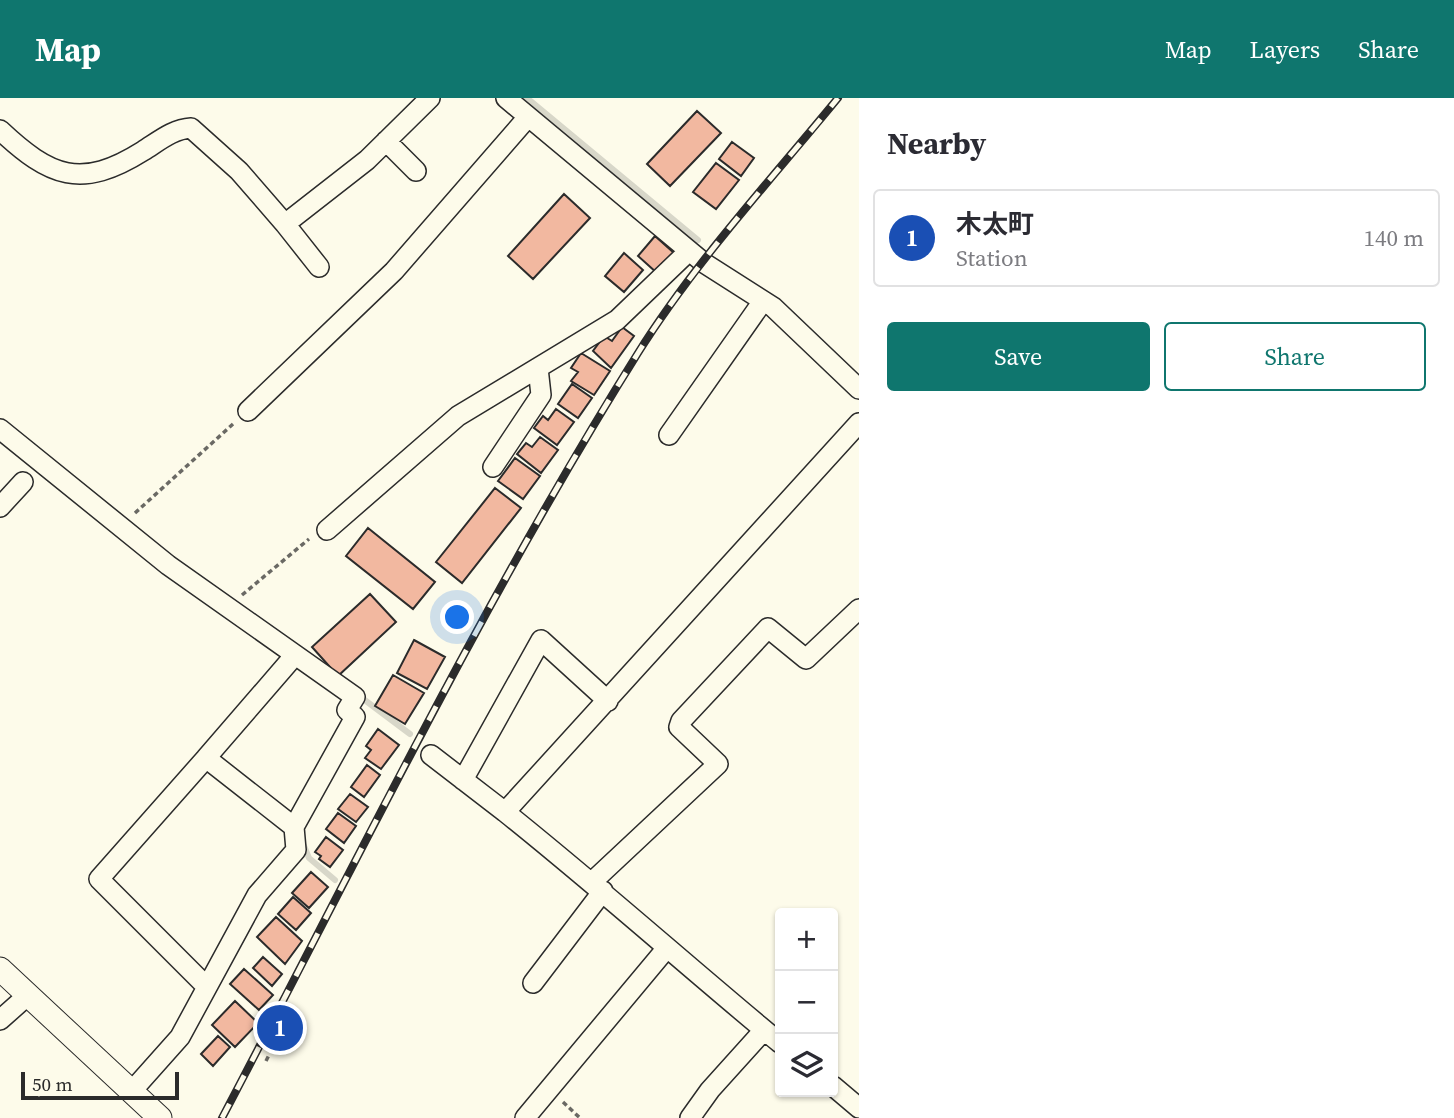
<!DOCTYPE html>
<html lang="en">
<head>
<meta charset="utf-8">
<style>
  :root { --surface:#fff; --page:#f2f2f3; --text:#2b2b33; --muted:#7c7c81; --line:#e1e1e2; --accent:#0f766e }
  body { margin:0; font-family:"Source Serif 4","Noto Sans JP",serif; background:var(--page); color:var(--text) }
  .controls { position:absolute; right:21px; bottom:21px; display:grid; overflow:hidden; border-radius:7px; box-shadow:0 2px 5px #0004 }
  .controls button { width:63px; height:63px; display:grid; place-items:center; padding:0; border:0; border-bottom:2px solid var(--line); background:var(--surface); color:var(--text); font:35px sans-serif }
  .scale { position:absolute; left:21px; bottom:18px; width:158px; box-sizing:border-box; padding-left:7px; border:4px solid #2b2b2b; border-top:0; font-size:19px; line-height:24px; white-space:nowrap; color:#2b2b2b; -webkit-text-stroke:5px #fdfbea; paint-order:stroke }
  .you { position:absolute; left:458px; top:520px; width:24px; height:24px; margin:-18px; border:5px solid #fff; border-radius:50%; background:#1a73e8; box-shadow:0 0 0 10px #1a73e833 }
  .badge { display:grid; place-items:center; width:46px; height:46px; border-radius:50%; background:var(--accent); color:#fff; font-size:23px; font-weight:700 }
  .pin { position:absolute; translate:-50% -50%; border:4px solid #fff; box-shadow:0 2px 7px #0006 }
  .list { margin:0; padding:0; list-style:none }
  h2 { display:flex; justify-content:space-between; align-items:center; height:91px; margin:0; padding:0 28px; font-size:30px }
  h2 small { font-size:23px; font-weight:400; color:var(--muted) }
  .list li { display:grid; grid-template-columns:46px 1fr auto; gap:21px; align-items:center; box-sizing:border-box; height:98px; margin:0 14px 14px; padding:0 14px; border:2px solid var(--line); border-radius:7px }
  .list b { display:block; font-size:26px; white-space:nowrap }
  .list p { margin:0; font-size:23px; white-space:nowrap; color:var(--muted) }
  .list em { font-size:23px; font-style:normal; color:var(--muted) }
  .actions { display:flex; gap:14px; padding:21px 28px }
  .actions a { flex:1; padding:16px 0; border:2px solid var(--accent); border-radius:7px; text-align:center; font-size:24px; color:var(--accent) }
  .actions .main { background:var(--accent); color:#fff }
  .icon { flex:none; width:38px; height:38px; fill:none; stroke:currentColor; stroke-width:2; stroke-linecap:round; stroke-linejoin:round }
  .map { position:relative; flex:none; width:859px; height:1020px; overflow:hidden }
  header { display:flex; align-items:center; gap:42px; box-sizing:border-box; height:98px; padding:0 35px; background:var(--accent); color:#fff }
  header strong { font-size:33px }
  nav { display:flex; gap:38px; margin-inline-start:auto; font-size:24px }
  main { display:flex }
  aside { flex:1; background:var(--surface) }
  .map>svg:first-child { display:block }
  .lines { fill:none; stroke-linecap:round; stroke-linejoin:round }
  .stream { stroke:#d8d7c9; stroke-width:6 }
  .building { fill:#f2b8a0; stroke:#2b2b2b; stroke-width:2 }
  .minor-casing { stroke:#2b2b2b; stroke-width:22 }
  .tertiary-casing { stroke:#2b2b2b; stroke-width:25 }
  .path { stroke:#6a6964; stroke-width:3.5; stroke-dasharray:5 3.5; stroke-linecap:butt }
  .minor { stroke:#fdfbea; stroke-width:19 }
  .tertiary { stroke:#fdfbea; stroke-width:23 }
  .rail-casing { stroke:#2b2b2b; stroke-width:8 }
  .rail { stroke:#fdfbea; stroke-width:5; stroke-dasharray:16; stroke-linecap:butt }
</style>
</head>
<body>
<header>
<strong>Map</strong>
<nav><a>Map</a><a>Layers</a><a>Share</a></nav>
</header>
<main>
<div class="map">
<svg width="859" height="1020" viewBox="0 0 859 1020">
  <rect width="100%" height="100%" fill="#fdfbea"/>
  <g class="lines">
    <!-- stream -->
    <path class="stream" d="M527 0 698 142
      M358 597 410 636
      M304 748 309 760 335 782"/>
  </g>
  <!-- building -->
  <path class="building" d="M697 13 721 35 670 88 647 66Z
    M732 44 754 60 741 78 719 61Z
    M716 65 739 82 716 111 693 94Z
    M564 96 590 120 533 181 508 158Z
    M655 138 674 155 657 175 638 158Z
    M624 155 643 172 624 194 605 178Z
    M622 229 634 238 611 270 593 253 604 238 612 243Z
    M581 255 610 273 594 297 571 283 578 274 571 270Z
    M572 286 592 300 578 320 558 306Z
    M556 311 574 324 557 347 534 330 543 318 548 322Z
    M540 339 558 352 541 375 517 356 526 345 532 349Z
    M515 360 540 378 523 401 498 383Z
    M495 390 521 410 462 485 436 464Z
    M368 430 435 484 413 511 346 458Z
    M370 496 396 524 338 578 312 549Z
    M414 542 445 559 427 591 397 575Z
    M393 577 424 595 405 626 375 608Z
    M378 631 399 647 381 671 365 660 371 652 366 648Z
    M367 667 380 677 364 699 351 689Z
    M350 696 368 709 356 724 338 711Z
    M338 715 356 728 344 745 326 731Z
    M326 739 343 752 330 769 319 761 321 758 315 754Z
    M311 774 328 789 309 810 292 795Z
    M293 799 311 815 296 832 278 816Z
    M276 819 302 843 285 866 257 839Z
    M263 859 282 876 272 888 253 870Z
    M244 871 273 897 259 912 230 886Z
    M235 903 258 925 235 949 212 927Z
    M218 938 230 949 213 968 201 956Z"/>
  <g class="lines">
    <!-- minor casing -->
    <g class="minor-casing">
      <path id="minor" d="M506 0 704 165 773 209 859 291
        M0 32C50 79 81 92 143 53 159 43 173 31 191 30L239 73 285 126
        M386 43 416 73
        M319 169 285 126 367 62 430 0
        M248 313 394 173 528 19
        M0 331 168 467 355 599 347 612 355 619 294 729 296 752 257 797 180 939 131 994
        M669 337 763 203
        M493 369 541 297 538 270
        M0 409 23 384
        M327 432 458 318 617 222 689 153
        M431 657 505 714
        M206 660 99 781 207 889
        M463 682 541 542 608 603
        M294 729 206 660 295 557
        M592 784 718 666 679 629 681 623 768 530 806 561 859 511
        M533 885 603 793
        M0 922 27 898
        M780 945C688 869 599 789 505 714L859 325
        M833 988 859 1010
        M525 1020 666 851
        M690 1020 710 992 764 932"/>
    </g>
    <!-- tertiary casing -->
    <g class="tertiary-casing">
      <path id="tertiary" d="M0 871 160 1020"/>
    </g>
    <!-- path -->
    <path class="path" d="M135 415 233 326
      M242 497 309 441
      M266 963 269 957
      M563 1004 580 1020"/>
    <!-- minor -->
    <use href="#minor" class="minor"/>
    <!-- tertiary -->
    <use href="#tertiary" class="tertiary"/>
    <!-- rail casing -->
    <g class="rail-casing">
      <path id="rail" d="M222 1020C357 763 484 501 638 255 695 164 770 83 838 0"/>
    </g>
    <!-- rail -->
    <use href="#rail" class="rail"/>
  </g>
</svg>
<div class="controls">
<button>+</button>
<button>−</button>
<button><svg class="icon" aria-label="layers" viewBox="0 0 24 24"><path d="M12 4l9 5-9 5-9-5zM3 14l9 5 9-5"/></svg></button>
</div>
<div class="scale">50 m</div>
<div class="you"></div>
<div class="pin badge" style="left:280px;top:930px;background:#1a4fb4">1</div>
</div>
<aside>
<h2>Nearby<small></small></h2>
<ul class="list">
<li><span class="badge" style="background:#1a4fb4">1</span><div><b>木太町</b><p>Station</p></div><em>140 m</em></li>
</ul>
<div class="actions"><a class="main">Save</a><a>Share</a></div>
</aside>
</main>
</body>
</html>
